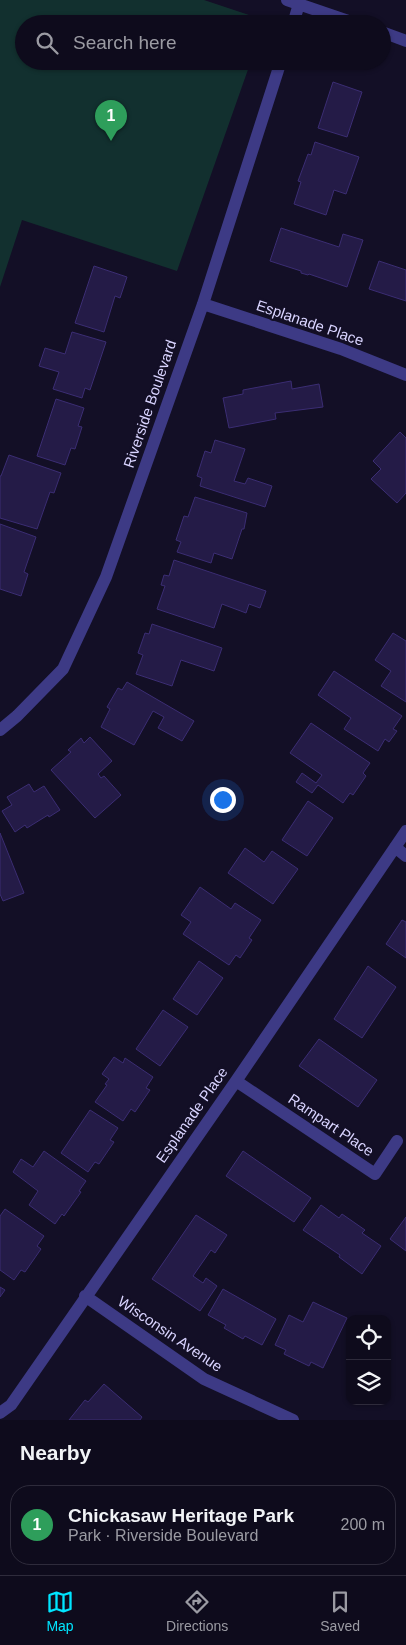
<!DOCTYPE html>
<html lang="en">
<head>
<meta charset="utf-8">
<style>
  :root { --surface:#0e0b1c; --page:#1c1929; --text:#f1f3f6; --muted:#9b9ba3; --line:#2e2b3b; --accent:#00e5ff }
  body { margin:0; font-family:Arial,sans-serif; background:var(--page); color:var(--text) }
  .controls { position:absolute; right:15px; bottom:15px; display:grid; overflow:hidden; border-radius:10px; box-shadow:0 1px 4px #0004 }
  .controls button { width:45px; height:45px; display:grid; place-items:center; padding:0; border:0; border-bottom:1px solid var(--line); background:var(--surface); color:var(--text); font:25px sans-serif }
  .you { position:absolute; left:222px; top:799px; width:18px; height:18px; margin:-12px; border:4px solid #fff; border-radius:50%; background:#1a73e8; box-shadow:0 0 0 8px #1a73e833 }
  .badge { display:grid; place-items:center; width:32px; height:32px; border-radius:50%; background:var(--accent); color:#fff; font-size:16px; font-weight:700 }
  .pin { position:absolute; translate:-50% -41px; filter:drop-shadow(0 1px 2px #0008) }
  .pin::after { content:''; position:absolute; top:26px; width:18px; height:15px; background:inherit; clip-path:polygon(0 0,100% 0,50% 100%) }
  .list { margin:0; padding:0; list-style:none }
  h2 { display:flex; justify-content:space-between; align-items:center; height:65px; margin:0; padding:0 20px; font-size:21px }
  h2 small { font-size:16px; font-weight:400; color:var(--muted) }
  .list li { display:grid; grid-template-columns:32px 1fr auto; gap:15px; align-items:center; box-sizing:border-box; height:80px; margin:0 10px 10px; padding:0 10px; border:1px solid var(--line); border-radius:20px }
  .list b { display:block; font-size:19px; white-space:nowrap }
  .list p { margin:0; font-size:16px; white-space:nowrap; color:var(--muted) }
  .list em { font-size:16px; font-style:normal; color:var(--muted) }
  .icon { flex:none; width:28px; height:28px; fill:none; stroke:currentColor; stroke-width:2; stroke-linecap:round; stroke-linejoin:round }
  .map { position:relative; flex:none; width:406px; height:1420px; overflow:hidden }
  .search { position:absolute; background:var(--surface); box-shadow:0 1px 4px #0004; left:15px; right:15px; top:15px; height:55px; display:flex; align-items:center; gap:12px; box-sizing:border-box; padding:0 18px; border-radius:28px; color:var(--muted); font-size:19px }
  .sheet { height:155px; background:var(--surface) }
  nav { display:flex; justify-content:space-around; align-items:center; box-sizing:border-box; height:70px; border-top:1px solid var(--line); background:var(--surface); font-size:14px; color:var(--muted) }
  nav a { display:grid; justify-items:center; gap:2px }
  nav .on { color:var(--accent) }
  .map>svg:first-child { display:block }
  .green { fill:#12302f }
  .building { fill:#241b47; stroke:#3b2d73 }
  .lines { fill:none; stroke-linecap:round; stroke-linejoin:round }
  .minor { stroke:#3d3a85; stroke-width:12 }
  .labels { text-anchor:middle; stroke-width:4.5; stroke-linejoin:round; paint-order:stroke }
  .street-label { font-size:15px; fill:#d9d4ff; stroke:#130f26 }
</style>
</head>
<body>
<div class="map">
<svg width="406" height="1420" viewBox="0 0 406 1420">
  <rect width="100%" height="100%" fill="#130f26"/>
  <!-- green -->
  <path class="green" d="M0 0H204L249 15 251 24H24V61H251L177 271 22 220 0 287Z"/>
  <!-- building -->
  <path class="building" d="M333 82 362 92 347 137 318 128Z
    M315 142 359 157 346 194 334 190 326 215 294 204 301 182 298 181 308 154 311 155Z
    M281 228 339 247 343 234 363 240 347 287 309 274 308 275 301 273V271L270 261Z
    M379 261 406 270V301L369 289Z
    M94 266 127 277 120 298 115 296 104 332 75 323Z
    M72 332 106 342 90 390 85 388 82 398 53 389 59 372 39 366 45 348 65 354Z
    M291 381 292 389 319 384 323 407 275 413 276 419 229 428 223 398 243 394V390Z
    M56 399 84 408 78 426 82 427 75 449 71 448 65 465 37 456Z
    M400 432 406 438V493L397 503 371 479 381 469 373 461Z
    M215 440 245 449 234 481 245 484 248 478 272 486 265 507 200 486 202 478 197 476 205 451 211 453Z
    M9 455 61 473 54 493 50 492 37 529 0 518V476H1Z
    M195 497 247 513 244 529H242L232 559 214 553 211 563 177 552 181 542 176 540 184 516 188 517Z
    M0 524 36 537 24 572 28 574 21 596 0 589Z
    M174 560 266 591 260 608 249 604 246 613 222 604 214 628 157 609 165 586 161 585 164 575 169 576Z
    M152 624 222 648 214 671 181 660 172 686 136 674 143 655 138 653 145 633 149 634Z
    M393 633 406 641V702L381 686 391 671 375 660Z
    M334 671 402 716 393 729 397 731 389 742 385 739 378 751 344 729 351 718 318 695Z
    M127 682 194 721 182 741 158 728 164 717 153 711 134 745 101 727 110 709 107 707 118 688 122 690Z
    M311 723 370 763 363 773 366 776 353 795 350 793 343 803 318 785 312 793 296 782 302 773 316 783 322 775 290 753Z
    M90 737 112 761 98 774 101 778 104 776 121 795 95 818 51 770 71 752 68 750 81 738 84 743Z
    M29 784 34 792 44 786 60 810 49 817 48 815 27 828 25 825 15 832 2 811 12 805 7 797Z
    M308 801 333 818 307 856 282 840Z
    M0 833 24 893 3 901 0 894Z
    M245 848 264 862 272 851 298 869 273 904 228 873Z
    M200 887 231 909 235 903 261 920 249 938 252 940 240 958 236 955 229 965 183 934 191 922 181 915Z
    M402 920 406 922V958L386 944Z
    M199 961 223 978 197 1015 173 999Z
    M368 966 396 987 362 1038 334 1019Z
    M163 1010 188 1027 160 1066 136 1049Z
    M319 1039 377 1080 358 1107 299 1066Z
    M114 1057 123 1063 125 1058 153 1077 146 1088 150 1090 135 1112 131 1109 123 1121 95 1102 107 1085 105 1084 109 1079 102 1074Z
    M90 1110 118 1128 110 1140 114 1142 99 1164 95 1162 88 1172 61 1153Z
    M44 1151 86 1181 79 1191 81 1192 64 1216 62 1214 55 1224 29 1205 38 1191 13 1172 21 1159 33 1167Z
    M243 1151 311 1198 294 1222 226 1176Z
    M321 1205 339 1218 342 1214 365 1230 362 1233 381 1246 362 1274 339 1257 340 1255 303 1230Z
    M5 1209 44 1236 37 1246 41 1249 25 1272 21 1270 14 1280 0 1270V1216Z
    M196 1215 227 1235 215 1253 211 1250 193 1276 203 1283 206 1278 217 1286 200 1311 152 1279Z
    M406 1217V1251L390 1239Z
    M0 1287 5 1290 0 1297Z
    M223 1289 276 1319 262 1345 245 1336 243 1339 224 1328 226 1325 208 1315Z
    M313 1302 347 1318 323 1368 311 1362 309 1366 284 1354 286 1350 275 1345 289 1315 303 1322Z
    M104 1384 142 1417 140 1420H69L85 1400 88 1402Z"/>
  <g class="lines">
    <!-- minor -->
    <path class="minor" d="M287 0 357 24
      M293 24 299 4
      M382 32 406 41
      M203 304 341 349 406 375
      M0 730 17 716 63 669 106 577 203 304 281 61
      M395 847 406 856
      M236 1081 375 1174 397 1141
      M85 1296 204 1379 293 1420
      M0 1413 11 1405 236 1081 406 831"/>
  </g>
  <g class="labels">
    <!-- street labels -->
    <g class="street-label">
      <text transform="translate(310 323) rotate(19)" y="5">Esplanade Place</text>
      <text transform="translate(150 404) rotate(-71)" y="5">Riverside Boulevard</text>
      <text transform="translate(192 1115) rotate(-55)" y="5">Esplanade Place</text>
      <text transform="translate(331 1125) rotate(34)" y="5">Rampart Place</text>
      <text transform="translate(170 1334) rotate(34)" y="5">Wisconsin Avenue</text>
    </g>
  </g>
</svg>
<div class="controls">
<button><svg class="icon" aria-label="locate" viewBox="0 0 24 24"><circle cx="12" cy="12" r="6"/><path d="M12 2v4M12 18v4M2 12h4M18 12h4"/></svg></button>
<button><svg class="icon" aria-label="layers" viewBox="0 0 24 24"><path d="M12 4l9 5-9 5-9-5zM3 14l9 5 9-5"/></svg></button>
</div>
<div class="you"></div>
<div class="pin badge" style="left:111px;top:141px;background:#2e9e5b">1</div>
<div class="search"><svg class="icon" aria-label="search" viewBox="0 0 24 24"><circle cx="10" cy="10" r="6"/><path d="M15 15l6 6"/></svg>Search here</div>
</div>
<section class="sheet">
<h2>Nearby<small></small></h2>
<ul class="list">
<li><span class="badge" style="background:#2e9e5b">1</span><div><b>Chickasaw Heritage Park</b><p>Park · Riverside Boulevard</p></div><em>200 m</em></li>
</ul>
</section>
<nav>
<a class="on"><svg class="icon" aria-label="map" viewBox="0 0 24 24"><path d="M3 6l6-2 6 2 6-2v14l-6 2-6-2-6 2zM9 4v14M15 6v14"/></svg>Map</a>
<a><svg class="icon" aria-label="directions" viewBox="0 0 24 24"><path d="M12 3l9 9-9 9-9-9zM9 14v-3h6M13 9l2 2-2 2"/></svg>Directions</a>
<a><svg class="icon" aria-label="saved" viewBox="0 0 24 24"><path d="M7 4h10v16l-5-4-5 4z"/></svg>Saved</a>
</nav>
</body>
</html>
